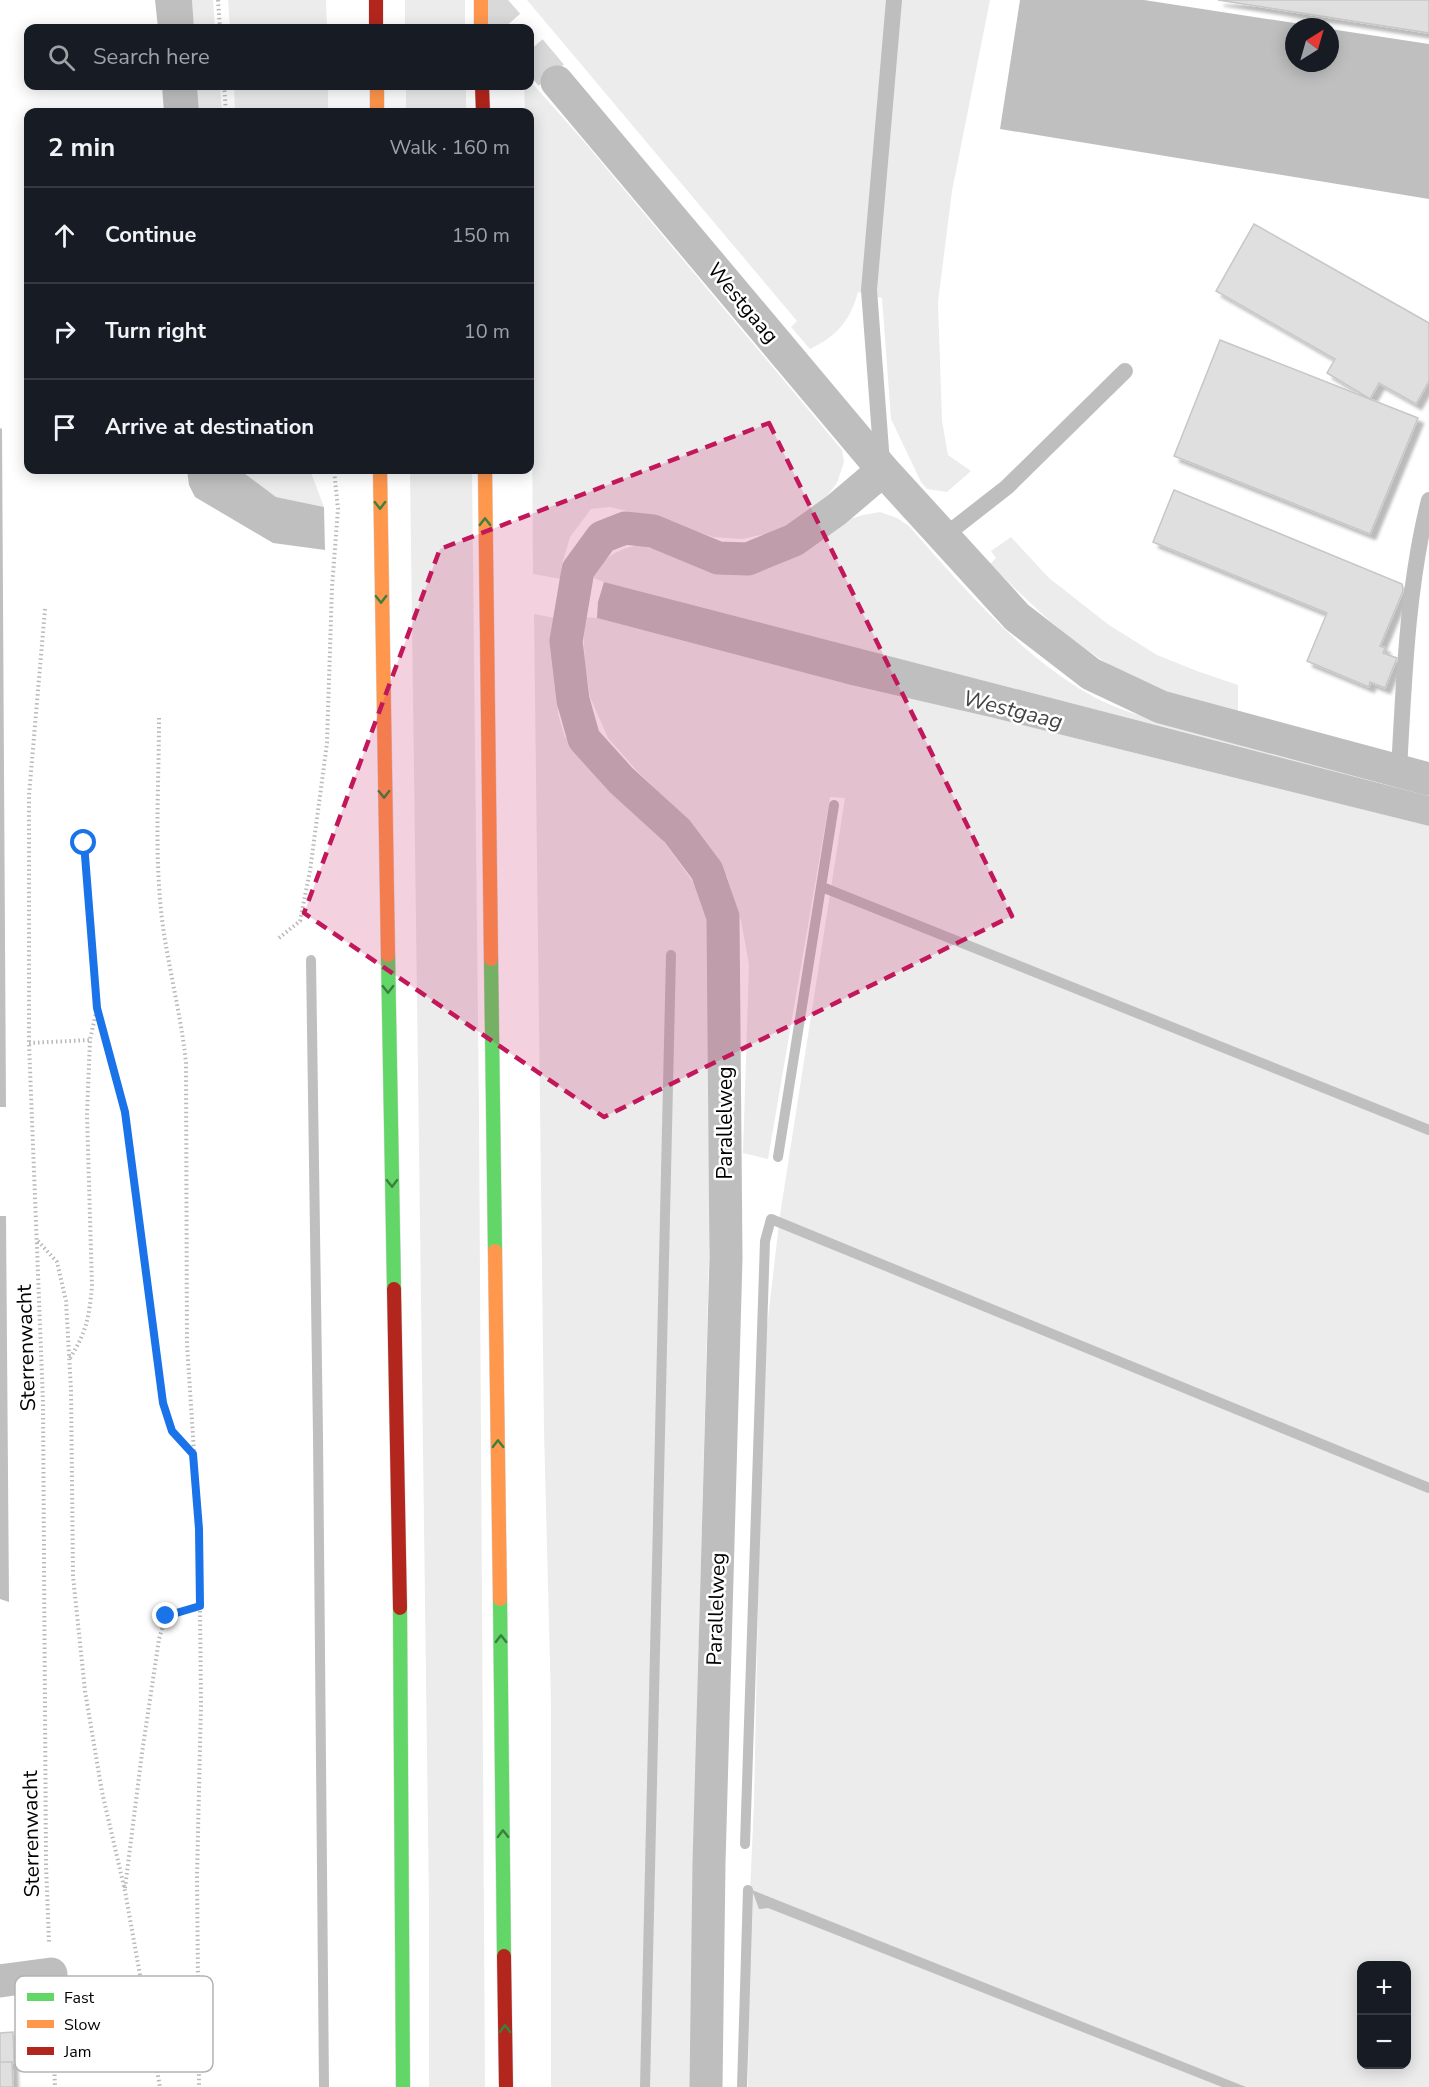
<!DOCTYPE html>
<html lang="en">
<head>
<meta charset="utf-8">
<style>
  :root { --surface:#171b24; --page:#242831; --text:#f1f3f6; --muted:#9ea1a6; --line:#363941 }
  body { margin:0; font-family:"Nunito Sans",sans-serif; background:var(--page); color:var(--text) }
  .controls { position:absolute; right:18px; bottom:18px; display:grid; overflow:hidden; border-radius:12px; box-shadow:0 3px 15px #0003 }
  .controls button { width:54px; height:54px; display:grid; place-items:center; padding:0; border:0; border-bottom:2px solid var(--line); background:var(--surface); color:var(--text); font:30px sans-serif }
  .compass { position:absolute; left:1285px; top:18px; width:54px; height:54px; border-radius:50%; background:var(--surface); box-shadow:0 3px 15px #0003; rotate:37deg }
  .stop { position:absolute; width:18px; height:18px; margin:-14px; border:4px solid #1a73e8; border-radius:50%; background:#fff }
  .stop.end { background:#1a73e8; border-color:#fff; box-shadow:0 2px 6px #0008 }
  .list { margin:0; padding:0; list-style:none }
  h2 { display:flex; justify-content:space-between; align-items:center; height:78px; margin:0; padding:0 24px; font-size:26px }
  h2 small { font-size:20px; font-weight:400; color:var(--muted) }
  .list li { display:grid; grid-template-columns:39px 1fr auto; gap:18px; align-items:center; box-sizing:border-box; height:96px; padding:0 24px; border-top:2px solid var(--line) }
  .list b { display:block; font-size:22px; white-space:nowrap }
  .list em { font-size:20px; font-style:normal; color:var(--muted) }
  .icon { flex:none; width:33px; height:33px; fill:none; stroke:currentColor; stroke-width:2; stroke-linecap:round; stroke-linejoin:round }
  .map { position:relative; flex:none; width:1429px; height:2087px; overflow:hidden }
  .search { position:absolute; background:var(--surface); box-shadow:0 3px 15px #0003; left:24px; top:24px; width:510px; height:66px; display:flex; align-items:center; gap:15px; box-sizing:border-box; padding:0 21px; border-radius:12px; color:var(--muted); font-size:22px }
  .panel { position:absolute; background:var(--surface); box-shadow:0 3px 15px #0003; left:24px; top:108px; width:510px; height:366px; border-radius:12px }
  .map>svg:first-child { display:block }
  .green { fill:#ececec; fill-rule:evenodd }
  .water { fill:#bfbfbf }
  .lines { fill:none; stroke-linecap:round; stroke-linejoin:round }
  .stream { stroke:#bfbfbf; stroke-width:10 }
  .building { fill:#dfdfdf; stroke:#c7c7c7; stroke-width:1.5; filter:url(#shadow) }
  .street-tunnel { stroke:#d9d9d9; stroke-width:33; stroke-dasharray:33 16; stroke-linecap:butt }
  .fast-casing { stroke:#dbdbdb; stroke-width:15 }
  .slow-casing { stroke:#dbdbdb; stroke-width:15 }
  .jam-casing { stroke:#dbdbdb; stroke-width:15 }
  .path { stroke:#b9b9b9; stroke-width:4; stroke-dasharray:1.5 3; stroke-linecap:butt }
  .lane { stroke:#bebebe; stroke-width:16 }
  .street { stroke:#bebebe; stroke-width:33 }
  .fast { stroke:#63d668; stroke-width:14 }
  .slow { stroke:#ff974d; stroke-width:14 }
  .jam { stroke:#b3261e; stroke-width:14 }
  .oneway { stroke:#3b803e }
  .route { stroke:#1a73e8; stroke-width:8 }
  .marked { fill:#c2185b; fill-opacity:0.2; stroke:#c2185b; stroke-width:4.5; stroke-dasharray:12 8; stroke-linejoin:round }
  .labels { text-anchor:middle; stroke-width:5; stroke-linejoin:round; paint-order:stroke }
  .street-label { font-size:21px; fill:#000; stroke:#fff }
  .water-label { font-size:22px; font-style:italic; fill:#444; stroke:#fff }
  .key { fill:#fff; stroke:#b2b2b2; stroke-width:1.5 }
  .key-label { font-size:16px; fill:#000 }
</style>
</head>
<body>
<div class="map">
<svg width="1429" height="2087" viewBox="0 0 1429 2087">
  <defs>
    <filter id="shadow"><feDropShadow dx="5.5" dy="5.5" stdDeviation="1.5" flood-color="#0004"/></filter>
  </defs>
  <rect width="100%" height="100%" fill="#fff"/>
  <!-- green -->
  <path class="green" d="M192 0H213L215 28H194Z
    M228 0H326L327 28H230Z
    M405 0H465V28H405Z
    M527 0H990L952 191 938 302 942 421 948 455 971 471 947 492 927 489 921 482 891 419 882 298 858 292C850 321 837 336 810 349L791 327 797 321Z
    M530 81 581 138 842 450 844 462 837 483 814 513 789 529 742 539 713 537 665 520 610 507 591 509 570 537 561 568V579L533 574 530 112H525L524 86H530Z
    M197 86H220L222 112H199Z
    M234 86H328V112H235Z
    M406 86H466V112H406Z
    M240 470H310L324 507 276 497Z
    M410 470H472L479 1115 485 2087H429V1902Z
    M880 512 897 518 909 526C962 586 1017 652 1087 693 1126 716 1174 724 1217 735 1288 752 1358 770 1429 788V796L604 582 589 576C605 558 617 548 641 545L749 573 770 568 787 560 844 521 863 515Z
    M1011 537 1049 578 1109 625 1157 655 1197 671 1238 685V720C1186 703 1132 682 1087 650 1051 625 1021 594 990 564L996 558 991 551Z
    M534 614 560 619 558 714 565 737 611 791 661 838 696 886 709 916 711 1180 698 1674 691 2087H551V1702L544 1430Z
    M582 617 597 618 851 685 994 718 1429 826V2087H748L750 1893 754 1803 763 1361 780 1215 845 798 830 797 768 1159 743 1153 749 964 741 921 727 877 692 824 638 772 608 738 590 697 585 662ZM1362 1966H1406V2064H1362Z"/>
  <!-- water -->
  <path class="water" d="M155 0H192L194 28H158Z
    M1020 0H1144L1320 27H1294V63H1330V29L1429 44V199L1000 129Z
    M162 86H197L199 112H164Z
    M0 428 2 429 6 1107H0Z
    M187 470H240L276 497 324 507 325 550 273 543 195 497 189 485Z
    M604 582 1429 796V826L994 718 851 685 597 618 598 602Z
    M0 1216H6L9 1602 0 1599Z
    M752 1890 1246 2087H1222L768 1908 759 1909Z"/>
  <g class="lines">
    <!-- stream -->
    <path class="stream" d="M822 887 1429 1130
      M311 960 318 1435 324 2087
      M778 1157 834 805
      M745 1844 765 1241 771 1219 1429 1488
      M645 2087 671 955
      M742 2087 748 1890"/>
  </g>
  <!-- building -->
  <path class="building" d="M1218 0H1429V33Z
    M1254 224 1429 323V381L1416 404 1379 383 1370 399 1327 373 1335 359 1216 291Z
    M1220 340 1418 418 1370 534 1174 456Z
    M1174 490 1402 584 1403 591 1380 646 1385 648 1383 653 1397 658 1385 688 1370 682 1369 687 1307 661 1327 613 1153 542Z
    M13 2032 14 2062H0V2033Z
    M0 2062H14L12 2063 13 2087H0Z"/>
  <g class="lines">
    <!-- street-tunnel -->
    <path class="street-tunnel" d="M486 0 511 28
      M530 50 557 82"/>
    <!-- fast casing -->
    <g class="fast-casing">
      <path id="fast" d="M388 955 394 1289
        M491 959 495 1251
        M500 1599 504 1956
        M400 1608 403 2087"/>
    </g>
    <!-- slow casing -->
    <g class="slow-casing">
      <path id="slow" d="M481 0V28
        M377 86V112
        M380 470 388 955
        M485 470 491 959
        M495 1251 500 1599"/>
    </g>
    <!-- jam casing -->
    <g class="jam-casing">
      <path id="jam" d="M376 0V28
        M482 86 483 112
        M394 1289 400 1608
        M504 1956 506 2087"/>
    </g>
    <!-- path -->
    <path class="path" d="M218 0 220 28
      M224 86 226 112
      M45 609 29 795V1043L43 1402 46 1864 49 1942
      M159 718C159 784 154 852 162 919 168 967 181 1014 186 1063L187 1344 199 1529 200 1607 201 1704 197 1876 199 2087
      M84 843 97 1008 125 1112 163 1403 172 1431 192 1453
      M279 938 300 921 310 871 327 743 332 587 338 509 334 470
      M29 1043 90 1040
      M38 1241 57 1262 66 1301 71 1390 73 1576 85 1691 102 1792 125 1891 160 2087
      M70 1358C87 1331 89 1317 92 1286L87 1114 90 1040 97 1008
      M125 1888 142 1753 159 1639 166 1616 200 1607
      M52 2007 55 2087"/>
    <!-- lane -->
    <path class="lane" d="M882 463 869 290 894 0
      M943 537 1007 487 1125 371
      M1399 770C1404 681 1407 587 1429 500"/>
    <!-- street -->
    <path class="street" d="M557 82 883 470 1017 617 1091 674 1161 707 1429 779
      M0 1981 51 1974
      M706 2087 709 1863 726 1258 723 917 707 871 677 831 621 780 584 739 573 700 566 641 578 570 602 537 625 528 653 531 718 558 748 559 794 540 836 510 883 470"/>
    <!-- fast -->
    <use href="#fast" class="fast"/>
    <!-- slow -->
    <use href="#slow" class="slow"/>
    <!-- jam -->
    <use href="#jam" class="jam"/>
  </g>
  <!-- one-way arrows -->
  <defs><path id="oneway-chevron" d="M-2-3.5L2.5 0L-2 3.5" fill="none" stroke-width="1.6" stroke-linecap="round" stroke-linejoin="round" transform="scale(1.5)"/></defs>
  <g class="oneway">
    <use href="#oneway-chevron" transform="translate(380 505) rotate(89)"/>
    <use href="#oneway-chevron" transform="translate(485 522) rotate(-90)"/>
    <use href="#oneway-chevron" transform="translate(381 599) rotate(89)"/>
    <use href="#oneway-chevron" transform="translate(384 794) rotate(89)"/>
    <use href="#oneway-chevron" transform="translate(388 989) rotate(89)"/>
    <use href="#oneway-chevron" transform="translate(392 1183) rotate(89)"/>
    <use href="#oneway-chevron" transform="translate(498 1444) rotate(-91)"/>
    <use href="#oneway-chevron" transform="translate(501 1639) rotate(-91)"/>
    <use href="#oneway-chevron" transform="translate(503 1834) rotate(-91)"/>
    <use href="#oneway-chevron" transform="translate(505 2029) rotate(-91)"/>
  </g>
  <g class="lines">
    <!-- route -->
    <path class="route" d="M84 843 97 1008 125 1112 163 1403 172 1431 193 1454 199 1529 200 1606 166 1616"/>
  </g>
  <!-- marked area -->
  <path class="marked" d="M769 423 1012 916 604 1117 304 913 440 549Z"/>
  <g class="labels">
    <!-- street labels -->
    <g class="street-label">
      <text transform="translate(743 303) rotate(50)" y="7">Westgaag</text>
      <text transform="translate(725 1123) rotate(-90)" y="7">Parallelweg</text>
      <text transform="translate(26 1348) rotate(-92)" y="7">Sterrenwacht</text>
      <text transform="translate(716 1609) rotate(-88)" y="7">Parallelweg</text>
      <text transform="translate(31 1834) rotate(-91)" y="7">Sterrenwacht</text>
    </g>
    <!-- water labels -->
    <g class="water-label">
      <text transform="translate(1013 709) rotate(14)" y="8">Westgaag</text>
    </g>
  </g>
  <!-- legend -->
  <rect x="15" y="1976" width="198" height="96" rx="9" class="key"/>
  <rect x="27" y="1993" width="27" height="8" fill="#63d668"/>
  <rect x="27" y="2020" width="27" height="8" fill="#ff974d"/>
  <rect x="27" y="2047" width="27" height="8" fill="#b3261e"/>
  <g class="key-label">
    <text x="64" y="2003">Fast</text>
    <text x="64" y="2030">Slow</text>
    <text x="64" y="2057">Jam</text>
  </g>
</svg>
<div class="controls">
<button>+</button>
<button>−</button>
</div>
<svg class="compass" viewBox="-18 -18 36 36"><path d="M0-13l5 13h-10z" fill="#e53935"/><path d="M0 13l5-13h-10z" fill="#9ea1a6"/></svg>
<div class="stop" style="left:84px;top:843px"></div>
<div class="stop end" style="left:166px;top:1616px"></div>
<div class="search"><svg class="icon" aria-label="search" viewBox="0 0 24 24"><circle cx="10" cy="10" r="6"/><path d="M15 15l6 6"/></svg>Search here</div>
<section class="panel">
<h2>2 min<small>Walk · 160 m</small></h2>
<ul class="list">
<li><svg class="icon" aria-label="ahead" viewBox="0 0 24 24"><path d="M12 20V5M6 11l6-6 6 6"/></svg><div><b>Continue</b></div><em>150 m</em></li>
<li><svg class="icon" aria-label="right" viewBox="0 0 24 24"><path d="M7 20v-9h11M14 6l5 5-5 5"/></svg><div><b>Turn right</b></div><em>10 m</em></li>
<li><svg class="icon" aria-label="arrive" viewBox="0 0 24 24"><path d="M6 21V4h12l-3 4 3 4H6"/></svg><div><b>Arrive at destination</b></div></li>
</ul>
</section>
</div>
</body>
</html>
